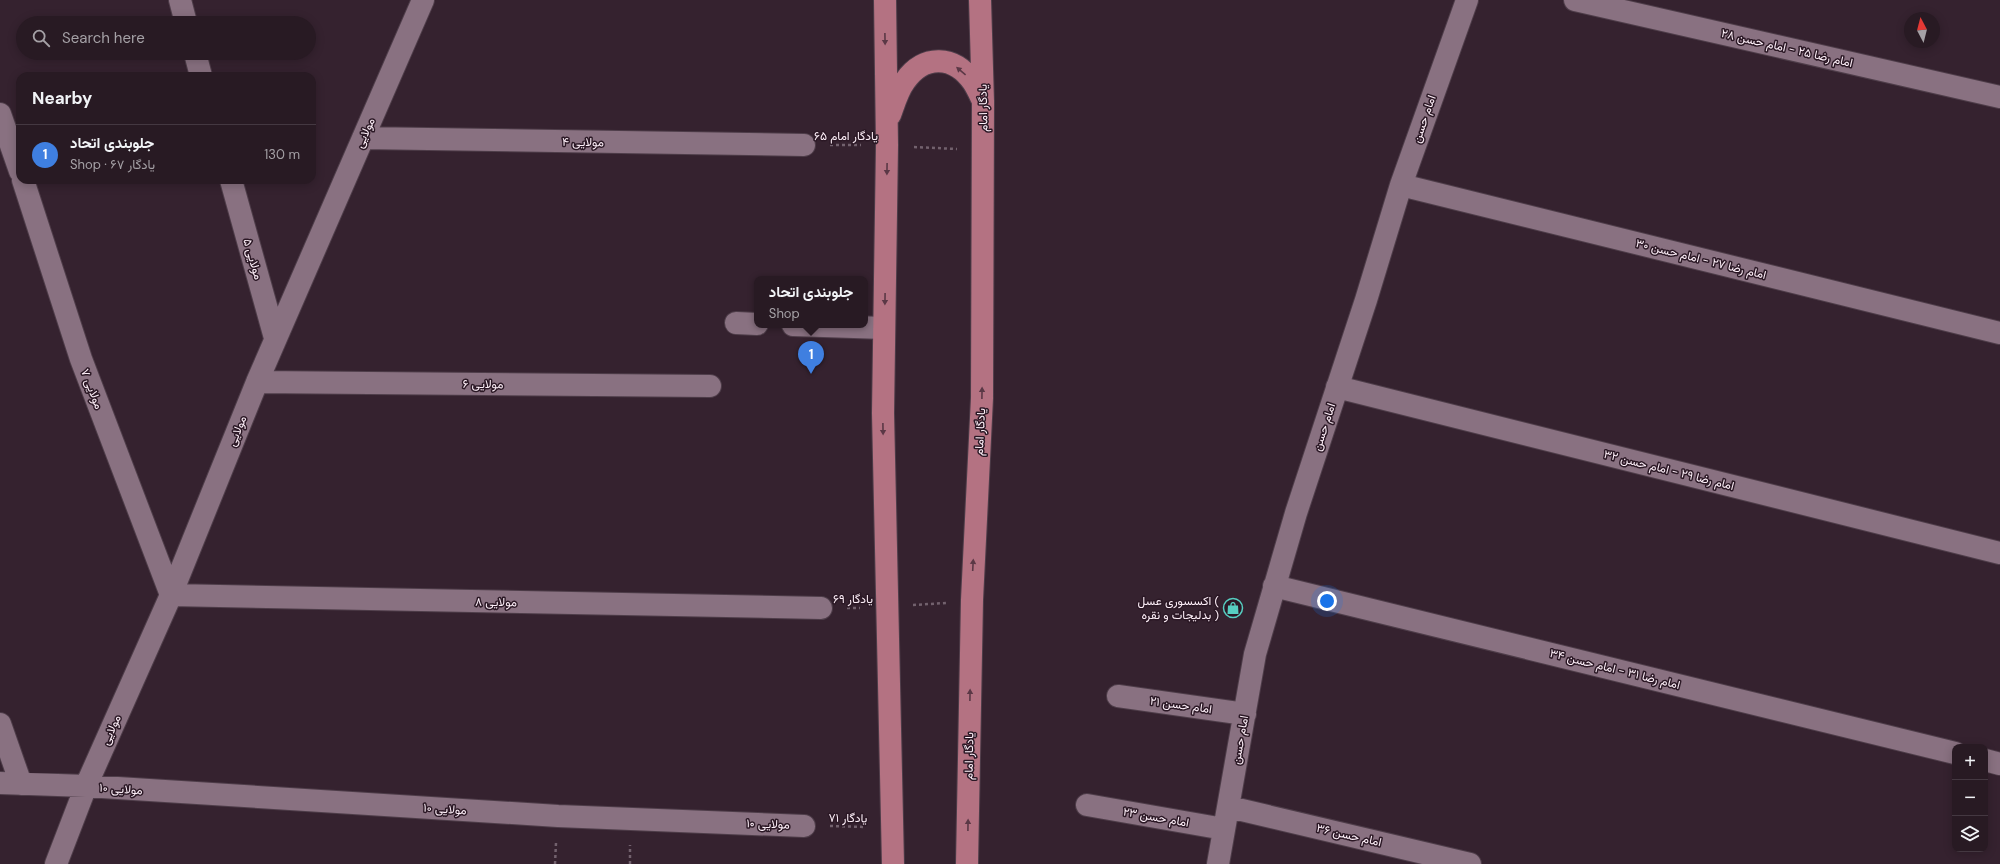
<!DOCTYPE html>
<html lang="en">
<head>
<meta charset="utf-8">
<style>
  :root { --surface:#281a23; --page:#30232b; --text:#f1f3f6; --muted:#a5a1a6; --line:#443841; --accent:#57cec1 }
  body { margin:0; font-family:"DM Sans",Vazirmatn,sans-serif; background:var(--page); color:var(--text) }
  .controls { position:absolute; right:12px; bottom:12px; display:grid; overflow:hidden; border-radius:8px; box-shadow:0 2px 10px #0003 }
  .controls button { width:36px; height:36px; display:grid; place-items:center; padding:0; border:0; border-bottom:1px solid var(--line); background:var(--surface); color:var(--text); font:20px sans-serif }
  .compass { position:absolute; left:1904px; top:12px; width:36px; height:36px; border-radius:50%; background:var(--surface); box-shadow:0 2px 10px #0003; rotate:353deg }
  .you { position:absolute; left:1327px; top:601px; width:14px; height:14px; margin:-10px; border:3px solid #fff; border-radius:50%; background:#1a73e8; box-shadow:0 0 0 6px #1a73e833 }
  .badge { display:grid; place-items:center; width:26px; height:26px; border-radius:50%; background:var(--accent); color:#fff; font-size:13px; font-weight:700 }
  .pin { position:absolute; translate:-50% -33px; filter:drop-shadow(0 1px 2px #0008) }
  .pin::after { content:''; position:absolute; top:21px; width:14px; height:12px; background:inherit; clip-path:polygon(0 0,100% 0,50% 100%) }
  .popup { position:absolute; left:754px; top:276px; width:114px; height:52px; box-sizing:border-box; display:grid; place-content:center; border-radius:8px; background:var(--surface); filter:drop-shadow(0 1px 3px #0005); font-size:13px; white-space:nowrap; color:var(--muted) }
  .popup b { font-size:15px; color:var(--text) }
  .popup::after { content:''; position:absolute; left:50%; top:100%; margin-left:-8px; border:8px solid transparent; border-top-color:var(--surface) }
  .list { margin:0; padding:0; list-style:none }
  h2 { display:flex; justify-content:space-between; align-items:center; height:52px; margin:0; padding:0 16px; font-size:17px }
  h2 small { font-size:13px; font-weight:400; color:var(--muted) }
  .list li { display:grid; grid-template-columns:26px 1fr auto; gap:12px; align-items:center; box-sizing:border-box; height:60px; padding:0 16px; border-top:1px solid var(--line) }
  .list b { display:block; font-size:15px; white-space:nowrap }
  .list p { margin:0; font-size:13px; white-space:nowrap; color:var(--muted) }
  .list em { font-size:13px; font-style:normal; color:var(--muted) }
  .icon { flex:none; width:22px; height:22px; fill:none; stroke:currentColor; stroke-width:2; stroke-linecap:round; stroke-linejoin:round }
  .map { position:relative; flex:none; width:2000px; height:864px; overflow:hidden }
  .search { position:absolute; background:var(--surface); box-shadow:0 2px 10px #0003; left:16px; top:16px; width:300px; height:44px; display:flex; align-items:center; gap:10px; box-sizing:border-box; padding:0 14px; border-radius:22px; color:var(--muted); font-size:15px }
  .panel { position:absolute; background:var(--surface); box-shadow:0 2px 10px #0003; left:16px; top:72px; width:300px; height:112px; border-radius:12px }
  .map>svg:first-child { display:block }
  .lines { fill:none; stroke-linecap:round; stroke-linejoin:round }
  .minor-casing { stroke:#4e3d49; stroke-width:24 }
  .major-casing { stroke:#4e3d49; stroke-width:24 }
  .path { stroke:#72616d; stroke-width:2.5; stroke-dasharray:3 3; stroke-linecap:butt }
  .minor { stroke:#897181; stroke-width:22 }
  .major { stroke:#b47282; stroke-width:22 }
  .oneway { fill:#5b3846 }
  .labels { text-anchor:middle; stroke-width:3; stroke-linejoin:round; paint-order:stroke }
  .street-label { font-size:12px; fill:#fef0f9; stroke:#2b1825 }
  .poi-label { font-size:12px; fill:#fef0f9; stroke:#2b1825; text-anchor:end }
</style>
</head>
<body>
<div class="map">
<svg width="2000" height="864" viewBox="0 0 2000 864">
  <rect width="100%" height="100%" fill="#35222f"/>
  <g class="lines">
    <!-- minor casing -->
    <g class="minor-casing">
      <path id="minor" d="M180 0 186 23
        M1575 0 2000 97
        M195 53 201 76
        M0 114 20 171
        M363 138 804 145
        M23 180 81 359 171 595 821 608
        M231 180 275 338
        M1401 185 2000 333
        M736 323 757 324
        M793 325 884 328
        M257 382 710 386
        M1337 387 2000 553
        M1274 586 1955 753
        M1118 696 1245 714
        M0 724 21 784
        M1985 760 2000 764
        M0 783 86 786 558 816 804 826
        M1087 805 1224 829
        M1229 807 1470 864
        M56 864 86 786 171 595 257 382 423 0
        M1218 864 1255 654 1296 513 1366 300 1401 185 1467 0"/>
    </g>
    <!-- major casing -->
    <g class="major-casing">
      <path id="major" d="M885 0 887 145 883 413 893 864
        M890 115C894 104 898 90 905 81 924 54 954 55 973 82 977 88 980 95 983 101
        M967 864 972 600 982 398 983 102 980 0"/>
    </g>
    <!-- path -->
    <path class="path" d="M830 145H861
      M914 147 957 149
      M913 605 946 603
      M847 608H860
      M830 826 865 827
      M555 864 556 843
      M630 864V845"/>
    <!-- minor -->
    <use href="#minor" class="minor"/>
    <!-- major -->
    <use href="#major" class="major"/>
  </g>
  <!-- one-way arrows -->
  <defs><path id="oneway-solid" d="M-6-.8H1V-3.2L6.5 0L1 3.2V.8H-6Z"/></defs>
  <g class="oneway">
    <use href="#oneway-solid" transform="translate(885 39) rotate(89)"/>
    <use href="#oneway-solid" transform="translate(961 71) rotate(-140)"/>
    <use href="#oneway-solid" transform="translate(887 169) rotate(91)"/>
    <use href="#oneway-solid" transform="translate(885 299) rotate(91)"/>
    <use href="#oneway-solid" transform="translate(982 393) rotate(-89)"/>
    <use href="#oneway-solid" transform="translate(883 429) rotate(89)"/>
    <use href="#oneway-solid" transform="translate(973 565) rotate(-87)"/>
    <use href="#oneway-solid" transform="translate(970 695) rotate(-89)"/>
    <use href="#oneway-solid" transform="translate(968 825) rotate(-89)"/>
  </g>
  <!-- icons -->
  <defs>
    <g id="shop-ring" transform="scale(1)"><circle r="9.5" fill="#2b1825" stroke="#57cec1" stroke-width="1.5"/><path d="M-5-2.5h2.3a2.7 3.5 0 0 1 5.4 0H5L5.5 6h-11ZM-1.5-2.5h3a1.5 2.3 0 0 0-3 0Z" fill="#57cec1"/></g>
  </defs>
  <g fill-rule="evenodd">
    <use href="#shop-ring" x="1233" y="608"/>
  </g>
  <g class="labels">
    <!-- street labels -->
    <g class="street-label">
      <text transform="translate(1787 48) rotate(13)" y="4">امام رضا ۲۵ - امام حسن ۲۸</text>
      <text transform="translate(983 108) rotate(-91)" y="4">یادگار امام</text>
      <text transform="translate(1424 119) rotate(-71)" y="4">امام حسن</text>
      <text transform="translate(365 133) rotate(-66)" y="4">مولایی</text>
      <text x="846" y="140">یادگار امام ۶۵</text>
      <text transform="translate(583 142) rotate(1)" y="4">مولایی ۴</text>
      <text transform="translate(253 259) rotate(74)" y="4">مولایی ۵</text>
      <text transform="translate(1701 259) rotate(14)" y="4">امام رضا ۲۷ - امام حسن ۳۰</text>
      <text transform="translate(483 384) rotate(1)" y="4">مولایی ۶</text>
      <text transform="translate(92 389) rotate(69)" y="4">مولایی ۷</text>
      <text transform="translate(1324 427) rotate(-72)" y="4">امام حسن</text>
      <text transform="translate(237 431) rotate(-68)" y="4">مولایی</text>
      <text transform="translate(980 432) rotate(-87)" y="4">یادگار امام</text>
      <text transform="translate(1669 470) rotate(14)" y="4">امام رضا ۲۹ - امام حسن ۳۲</text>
      <text x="853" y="603">یادگار ۶۹</text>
      <text transform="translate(496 602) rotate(1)" y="4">مولایی ۸</text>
      <text transform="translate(1615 669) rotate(14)" y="4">امام رضا ۳۱ - امام حسن ۳۴</text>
      <text transform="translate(1181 705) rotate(8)" y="4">امام حسن ۲۱</text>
      <text transform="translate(111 730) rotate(-66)" y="4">مولایی</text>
      <text transform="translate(1240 740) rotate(-80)" y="4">امام حسن</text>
      <text transform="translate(969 756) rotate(-89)" y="4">یادگار امام</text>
      <text transform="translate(121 789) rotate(4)" y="4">مولایی ۱۰</text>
      <text transform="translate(445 809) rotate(4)" y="4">مولایی ۱۰</text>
      <text transform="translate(1156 817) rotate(10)" y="4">امام حسن ۲۳</text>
      <text transform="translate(848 818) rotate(1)" y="4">یادگار ۷۱</text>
      <text transform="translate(768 824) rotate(2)" y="4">مولایی ۱۰</text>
      <text transform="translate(1349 835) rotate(13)" y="4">امام حسن ۳۶</text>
    </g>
    <!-- poi labels -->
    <g class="poi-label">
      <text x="1219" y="605">اکسسوری عسل (<tspan x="1219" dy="14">بدلیجات و نقره )</tspan></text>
    </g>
  </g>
</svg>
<div class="controls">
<button>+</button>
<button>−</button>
<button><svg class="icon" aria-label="layers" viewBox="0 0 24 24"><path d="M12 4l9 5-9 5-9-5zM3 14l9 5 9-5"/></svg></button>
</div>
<svg class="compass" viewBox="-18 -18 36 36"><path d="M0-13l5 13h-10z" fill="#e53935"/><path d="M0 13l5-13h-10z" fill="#a5a1a6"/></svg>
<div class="you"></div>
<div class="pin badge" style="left:811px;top:374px;background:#3f7fe0">1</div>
<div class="popup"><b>جلوبندی اتحاد</b>Shop</div>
<div class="search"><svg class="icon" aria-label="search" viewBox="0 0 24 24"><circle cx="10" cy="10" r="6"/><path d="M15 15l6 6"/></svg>Search here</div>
<section class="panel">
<h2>Nearby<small></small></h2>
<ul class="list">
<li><span class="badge" style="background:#3f7fe0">1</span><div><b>جلوبندی اتحاد</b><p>Shop · یادگار ۶۷</p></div><em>130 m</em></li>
</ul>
</section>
</div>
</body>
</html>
